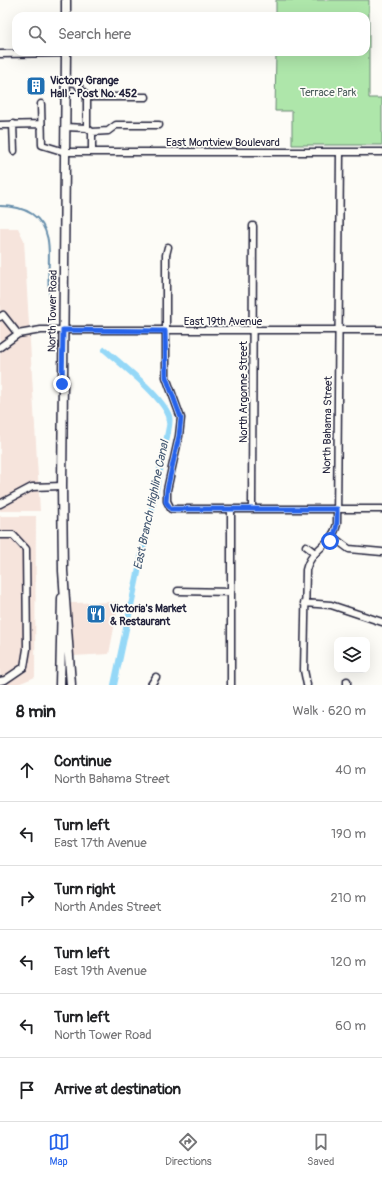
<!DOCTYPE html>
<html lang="en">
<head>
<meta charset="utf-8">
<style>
  :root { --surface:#fff; --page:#f2f2f2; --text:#202124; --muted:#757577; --line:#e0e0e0; --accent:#2563eb }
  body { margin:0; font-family:Pangolin,sans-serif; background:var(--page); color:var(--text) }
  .controls { position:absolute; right:12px; bottom:12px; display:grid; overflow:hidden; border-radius:8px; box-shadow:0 4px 16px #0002 }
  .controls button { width:36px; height:36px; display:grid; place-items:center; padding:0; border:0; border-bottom:1px solid var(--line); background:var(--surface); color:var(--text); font:20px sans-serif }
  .stop { position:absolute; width:12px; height:12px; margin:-9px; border:3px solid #2563eb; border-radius:50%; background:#fff }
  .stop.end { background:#2563eb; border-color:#fff; box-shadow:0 1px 4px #0008 }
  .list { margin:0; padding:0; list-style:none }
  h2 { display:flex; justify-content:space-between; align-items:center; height:52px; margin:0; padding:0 16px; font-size:17px }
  h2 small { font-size:13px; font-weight:400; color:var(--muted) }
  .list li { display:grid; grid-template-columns:26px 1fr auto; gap:12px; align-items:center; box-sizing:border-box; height:64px; padding:0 16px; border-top:1px solid var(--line) }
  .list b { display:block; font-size:15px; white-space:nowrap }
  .list p { margin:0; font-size:13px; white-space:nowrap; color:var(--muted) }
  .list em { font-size:13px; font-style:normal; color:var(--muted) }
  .icon { flex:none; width:22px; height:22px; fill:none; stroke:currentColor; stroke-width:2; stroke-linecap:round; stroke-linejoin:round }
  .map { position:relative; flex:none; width:382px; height:685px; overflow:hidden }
  .search { position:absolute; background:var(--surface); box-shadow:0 4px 16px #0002; left:12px; right:12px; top:12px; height:44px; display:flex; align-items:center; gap:10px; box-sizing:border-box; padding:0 14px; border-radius:12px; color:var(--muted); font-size:15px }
  .sheet { height:436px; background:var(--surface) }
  nav { display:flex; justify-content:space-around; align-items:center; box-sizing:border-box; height:56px; border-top:1px solid var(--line); background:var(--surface); font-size:11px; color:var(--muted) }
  nav a { display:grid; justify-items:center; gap:2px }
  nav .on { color:var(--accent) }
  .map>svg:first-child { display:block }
  .built { fill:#f6e4dc }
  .green { fill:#aee6aa; stroke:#688472 }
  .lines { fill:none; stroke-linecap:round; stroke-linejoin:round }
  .stream { stroke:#678fac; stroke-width:2 }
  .canal { stroke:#95d8f7; stroke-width:6 }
  .minor-casing { stroke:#22223b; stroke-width:9 }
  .major-casing { stroke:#22223b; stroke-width:11 }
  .minor { stroke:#fdfcf7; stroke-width:6 }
  .major { stroke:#fdfcf7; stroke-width:8 }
  .route { stroke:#2563eb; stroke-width:5 }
  .labels { text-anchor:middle; stroke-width:3.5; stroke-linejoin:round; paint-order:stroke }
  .poi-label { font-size:11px; font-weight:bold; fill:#22223b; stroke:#fdfcf7; text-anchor:start }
  .park-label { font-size:11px; fill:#4c5d5c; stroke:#fdfcf7 }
  .street-label { font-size:11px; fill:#22223b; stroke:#fdfcf7 }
  .water-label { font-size:12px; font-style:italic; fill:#445973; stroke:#fdfcf7 }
</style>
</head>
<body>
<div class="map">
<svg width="382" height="685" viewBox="0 0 382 685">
  <rect width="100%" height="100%" fill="#fdfcf7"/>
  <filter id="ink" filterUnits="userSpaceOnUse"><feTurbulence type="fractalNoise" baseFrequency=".025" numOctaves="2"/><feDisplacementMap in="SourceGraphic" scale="8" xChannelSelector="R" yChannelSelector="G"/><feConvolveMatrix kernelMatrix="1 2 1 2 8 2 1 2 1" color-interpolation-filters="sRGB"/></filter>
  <g filter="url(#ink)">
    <!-- built -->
    <path class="built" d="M0 228H18L24 240 40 511H0Z
      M0 516H36L35 677 16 685H0Z
      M119 602 109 654 73 656 70 603Z"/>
    <!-- green -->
    <path class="green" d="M276 0H369V98H382V145H292V111H275L276 52H366V16H276Z"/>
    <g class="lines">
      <!-- stream -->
      <path class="stream" d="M0 206C12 206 23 208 32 214 61 234 42 274 51 302"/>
      <!-- canal -->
      <path class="canal" d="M105 350C121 364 162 396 169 416 171 422 168 430 167 437L114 685"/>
      <!-- minor casing -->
      <g class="minor-casing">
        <path id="minor" d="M0 54 66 53
          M65 82 76 83 87 97
          M41 104 42 145 65 152H382
          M13 124 14 151
          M0 125 41 124
          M65 127 87 128
          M92 132 87 128V97H146
          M92 152V132L108 131 116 125H159
          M168 247 166 255V377L181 418 179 436 167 490V501L171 509H382
          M0 317 3 315 18 334
          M0 347 18 334 41 330H382
          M0 504 32 487 62 486
          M231 509V685
          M252 509 253 226
          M0 535H13L26 549 27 649 24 667 5 680 0 681
          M333 537 349 549 382 552
          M306 546 315 553
          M178 591 231 592
          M304 603 331 605 382 622
          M347 681V685
          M151 685 156 677
          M307 685 304 670 306 570C311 548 332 546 337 524L340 152"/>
      </g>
      <!-- major casing -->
      <g class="major-casing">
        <path id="major" d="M66 16V0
          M66 52 62 486 63 571 71 685
          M60 685 62 598"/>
      </g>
      <!-- minor -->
      <use href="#minor" class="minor"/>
      <!-- major -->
      <use href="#major" class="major"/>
    </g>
  </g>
  <g class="lines" filter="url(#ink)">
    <!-- route -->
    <path class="route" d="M62 384 63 330 165 331 166 377 181 418 179 436 167 490 166 502 171 509H337C337 521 338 531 330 541"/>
  </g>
  <!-- icons -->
  <defs>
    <g id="building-square" transform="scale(1)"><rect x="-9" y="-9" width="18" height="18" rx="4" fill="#1f6fb2" stroke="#fdfcf7"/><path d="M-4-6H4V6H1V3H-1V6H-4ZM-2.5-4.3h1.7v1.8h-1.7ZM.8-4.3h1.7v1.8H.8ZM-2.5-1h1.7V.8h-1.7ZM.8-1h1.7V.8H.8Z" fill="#fff"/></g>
    <g id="restaurant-square" transform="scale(1)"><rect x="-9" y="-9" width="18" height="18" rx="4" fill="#1f6fb2" stroke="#fdfcf7"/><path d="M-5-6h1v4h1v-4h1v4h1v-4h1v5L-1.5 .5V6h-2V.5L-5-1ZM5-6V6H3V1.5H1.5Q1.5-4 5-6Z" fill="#fff"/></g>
  </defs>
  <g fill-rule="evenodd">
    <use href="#building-square" x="36" y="86"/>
    <use href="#restaurant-square" x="96" y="614"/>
  </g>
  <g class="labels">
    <!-- poi labels -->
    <g class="poi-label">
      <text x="50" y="84">Victory Grange<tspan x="50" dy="13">Hall - Post No. 452</tspan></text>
      <text x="110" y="612">Victoria's Market<tspan x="110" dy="13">&amp; Restaurant</tspan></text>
    </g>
    <!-- park labels -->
    <g class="park-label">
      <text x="328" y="96">Terrace Park</text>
    </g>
    <!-- street labels -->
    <g class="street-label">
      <text x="223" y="146">East Montview Boulevard</text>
      <text transform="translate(52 311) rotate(-89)" y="4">North Tower Road</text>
      <text x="223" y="325">East 19th Avenue</text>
      <text transform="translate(243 392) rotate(-90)" y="4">North Argonne Street</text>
      <text transform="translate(327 425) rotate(-89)" y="4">North Bahama Street</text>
    </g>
    <!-- water labels -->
    <g class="water-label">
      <text transform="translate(151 505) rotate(-78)" y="4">East Branch Highline Canal</text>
    </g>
  </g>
</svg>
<div class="controls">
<button><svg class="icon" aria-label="layers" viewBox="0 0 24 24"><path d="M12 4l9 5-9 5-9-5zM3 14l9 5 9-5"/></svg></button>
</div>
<div class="stop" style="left:330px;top:541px"></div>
<div class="stop end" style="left:62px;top:384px"></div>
<div class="search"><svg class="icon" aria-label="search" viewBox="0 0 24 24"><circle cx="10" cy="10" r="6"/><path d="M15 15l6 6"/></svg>Search here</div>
</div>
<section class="sheet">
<h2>8 min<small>Walk · 620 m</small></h2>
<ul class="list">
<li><svg class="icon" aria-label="ahead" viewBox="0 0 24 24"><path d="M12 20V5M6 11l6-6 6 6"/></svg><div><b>Continue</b><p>North Bahama Street</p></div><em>40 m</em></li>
<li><svg class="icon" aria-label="left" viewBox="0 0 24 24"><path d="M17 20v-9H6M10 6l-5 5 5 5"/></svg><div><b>Turn left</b><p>East 17th Avenue</p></div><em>190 m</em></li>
<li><svg class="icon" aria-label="right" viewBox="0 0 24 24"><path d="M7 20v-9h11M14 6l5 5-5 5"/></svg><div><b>Turn right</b><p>North Andes Street</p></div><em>210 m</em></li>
<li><svg class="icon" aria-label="left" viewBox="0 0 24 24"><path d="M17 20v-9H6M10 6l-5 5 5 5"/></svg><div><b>Turn left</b><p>East 19th Avenue</p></div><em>120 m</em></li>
<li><svg class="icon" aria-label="left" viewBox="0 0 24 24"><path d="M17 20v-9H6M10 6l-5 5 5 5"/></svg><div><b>Turn left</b><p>North Tower Road</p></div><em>60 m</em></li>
<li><svg class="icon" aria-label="arrive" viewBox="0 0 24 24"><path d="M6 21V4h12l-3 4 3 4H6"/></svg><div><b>Arrive at destination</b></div></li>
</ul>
</section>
<nav>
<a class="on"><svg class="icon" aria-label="map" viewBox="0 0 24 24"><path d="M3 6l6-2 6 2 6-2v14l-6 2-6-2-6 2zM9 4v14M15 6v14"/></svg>Map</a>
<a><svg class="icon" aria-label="directions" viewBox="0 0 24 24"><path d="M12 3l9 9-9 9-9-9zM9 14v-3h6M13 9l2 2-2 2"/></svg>Directions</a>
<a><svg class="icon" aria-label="saved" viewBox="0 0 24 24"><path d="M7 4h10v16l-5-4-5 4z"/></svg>Saved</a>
</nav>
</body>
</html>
